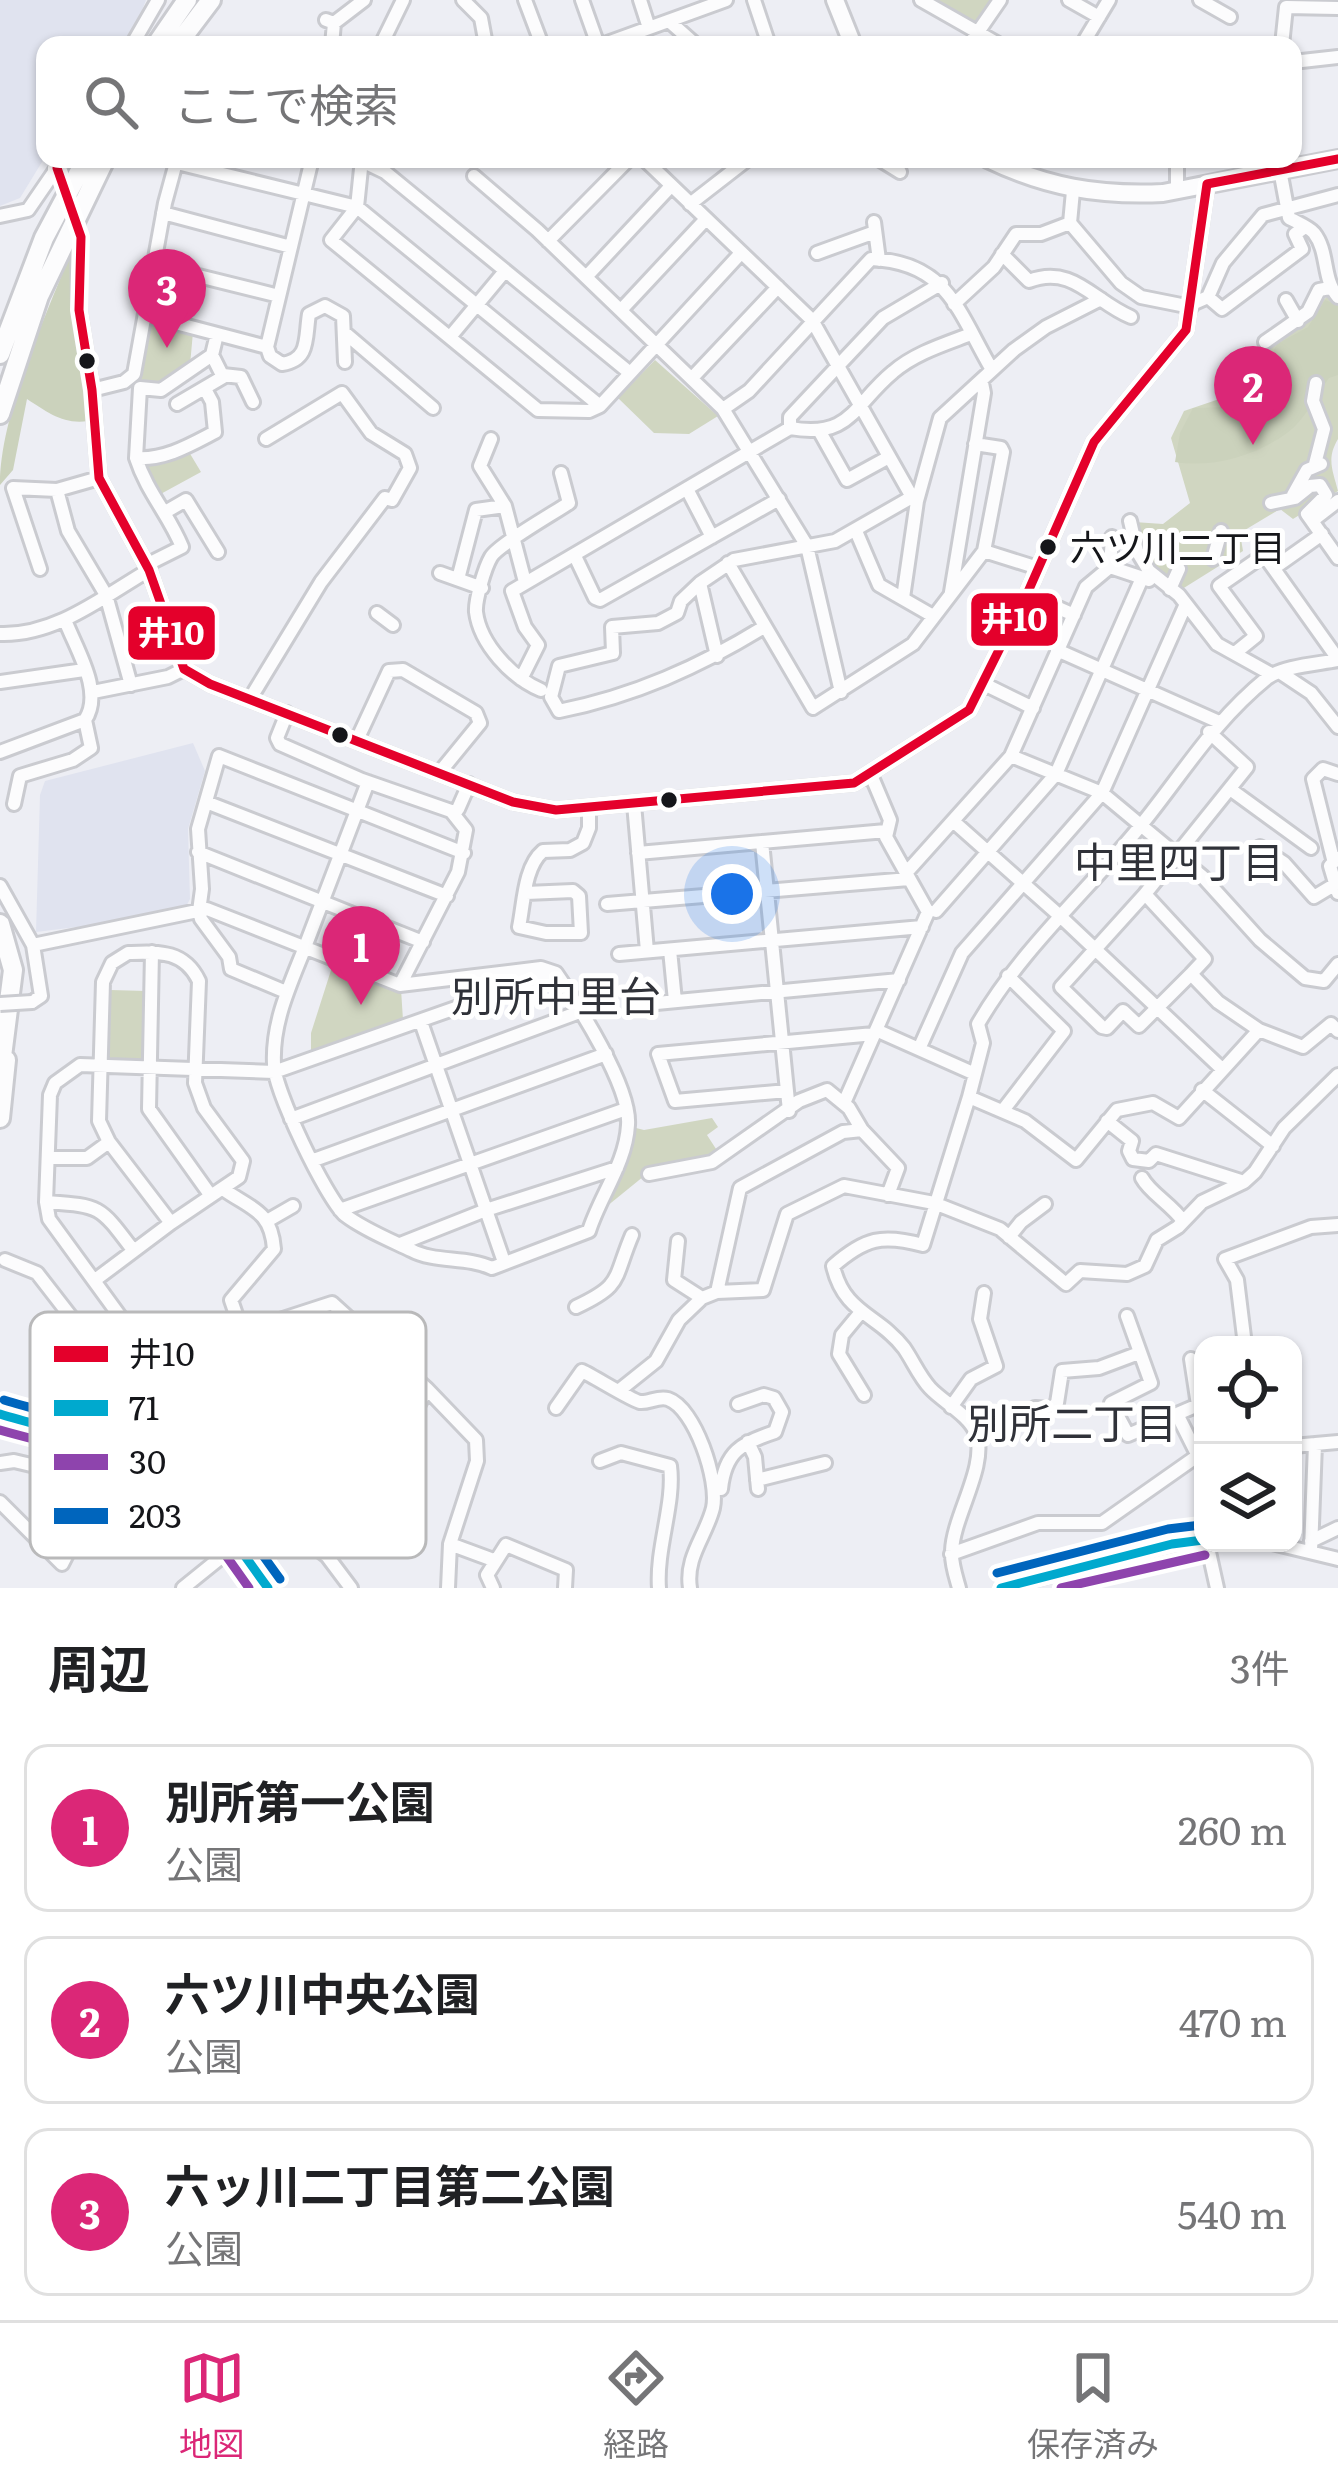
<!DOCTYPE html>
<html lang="ja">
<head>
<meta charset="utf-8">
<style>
  :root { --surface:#fff; --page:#f2f2f2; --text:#202124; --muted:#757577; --line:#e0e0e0; --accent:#db2777 }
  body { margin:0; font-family:Literata,"Noto Sans JP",serif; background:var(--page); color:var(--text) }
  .controls { position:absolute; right:36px; bottom:36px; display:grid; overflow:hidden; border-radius:24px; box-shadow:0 3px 9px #0004 }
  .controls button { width:108px; height:108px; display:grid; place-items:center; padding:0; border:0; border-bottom:3px solid var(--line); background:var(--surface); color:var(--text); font:60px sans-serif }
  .you { position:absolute; left:732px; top:894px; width:42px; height:42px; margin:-30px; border:9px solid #fff; border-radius:50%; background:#1a73e8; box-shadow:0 0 0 18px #1a73e833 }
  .badge { display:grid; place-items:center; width:78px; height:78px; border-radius:50%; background:var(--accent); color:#fff; font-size:39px; font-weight:700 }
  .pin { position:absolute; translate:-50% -99px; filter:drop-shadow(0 3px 6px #0008) }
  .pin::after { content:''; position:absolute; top:63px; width:42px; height:36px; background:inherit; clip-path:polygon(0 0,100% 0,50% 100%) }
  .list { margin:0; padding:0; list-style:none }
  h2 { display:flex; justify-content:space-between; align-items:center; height:156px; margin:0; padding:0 48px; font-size:51px }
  h2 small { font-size:39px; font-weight:400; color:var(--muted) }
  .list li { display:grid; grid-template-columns:78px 1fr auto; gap:36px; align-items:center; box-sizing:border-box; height:168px; margin:0 24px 24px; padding:0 24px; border:3px solid var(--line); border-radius:24px }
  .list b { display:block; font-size:45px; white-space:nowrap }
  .list p { margin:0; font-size:39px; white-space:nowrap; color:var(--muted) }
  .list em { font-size:39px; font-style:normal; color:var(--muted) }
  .icon { flex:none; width:66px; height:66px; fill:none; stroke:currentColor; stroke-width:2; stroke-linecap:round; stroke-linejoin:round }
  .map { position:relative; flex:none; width:1338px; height:1588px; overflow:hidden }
  .search { position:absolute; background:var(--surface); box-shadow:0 3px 9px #0004; left:36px; right:36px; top:36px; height:132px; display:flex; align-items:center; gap:30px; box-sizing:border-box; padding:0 42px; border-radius:24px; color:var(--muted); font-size:45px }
  .sheet { height:732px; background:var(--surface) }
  nav { display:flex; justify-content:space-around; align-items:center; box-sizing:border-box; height:168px; border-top:3px solid var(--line); background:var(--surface); font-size:33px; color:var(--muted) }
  nav a { display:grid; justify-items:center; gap:6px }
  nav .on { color:var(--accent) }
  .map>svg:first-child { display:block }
  .built { fill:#e0e3ef }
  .green { fill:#d0d6c1 }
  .forest { fill:#cbd2bc }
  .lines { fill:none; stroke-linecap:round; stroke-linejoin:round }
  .minor-casing { stroke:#cacbd0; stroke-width:18 }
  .major-casing { stroke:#cacbd0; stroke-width:22 }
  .highway-casing { stroke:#cacbd0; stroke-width:24 }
  .minor { stroke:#fcfcfd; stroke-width:12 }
  .major { stroke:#fcfcfd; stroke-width:16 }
  .highway { stroke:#fcfcfd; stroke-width:18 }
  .minor-bridge-casing { stroke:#cacbd0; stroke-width:18; stroke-linecap:butt }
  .minor-bridge { stroke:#fcfcfd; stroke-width:12 }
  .bus-1-casing { stroke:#fff; stroke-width:18 }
  .bus-2-casing { stroke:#fff; stroke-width:18 }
  .bus-3-casing { stroke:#fff; stroke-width:18 }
  .bus-4-casing { stroke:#fff; stroke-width:18 }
  .bus-1 { stroke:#e4002b; stroke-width:9 }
  .bus-2 { stroke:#00a9ce; stroke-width:9 }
  .bus-3 { stroke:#8e44ad; stroke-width:9 }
  .bus-4 { stroke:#0065bd; stroke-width:9 }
  .bus-dot { fill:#15161a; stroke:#fff; stroke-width:4.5 }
  .labels { text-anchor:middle; stroke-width:10; stroke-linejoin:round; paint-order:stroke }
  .bus-label { font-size:36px; fill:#15161a; stroke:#fff; text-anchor:start }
  .neighbourhood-label { font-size:42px; fill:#303239; stroke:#fff }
  .key { fill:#fff; stroke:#b9b9ba; stroke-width:3 }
  .key-label { font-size:33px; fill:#15161a }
  .line-badge { stroke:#fff; stroke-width:4.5 }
  .badge-label { font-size:33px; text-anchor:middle; font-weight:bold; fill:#fff }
</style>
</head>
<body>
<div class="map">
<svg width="1338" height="1588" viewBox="0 0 1338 1588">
  <rect width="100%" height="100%" fill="#edeef4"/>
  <!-- built -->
  <path class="built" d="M0 0H146L135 28 123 45H45V157L20 198 0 206Z
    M193 743 205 771 188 829 190 899 182 914 36 932 40 795 45 781Z"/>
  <!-- green -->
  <path class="green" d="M934 0H995L980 26Z
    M1329 295 1338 312V439C1326 459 1333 471 1338 491L1293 519 1280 509 1240 533 1243 551 1179 591C1154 571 1141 553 1134 522L1163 524 1190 503 1171 438 1184 411 1234 394 1271 346Z
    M149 320 193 332 190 365 160 384 136 379Z
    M655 360 718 416 689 434 654 433 618 398Z
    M189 452 201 472 157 496 142 466Z
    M333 964 401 989 403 1020 311 1054V1033Z
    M110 990 147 991 144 1061 108 1059Z
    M712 1118 718 1127 707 1135 718 1152 711 1157 649 1172 601 1211 622 1172 632 1127 644 1130Z"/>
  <!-- forest -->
  <path class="forest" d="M71 252 72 297 88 421C64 425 47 412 27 399L13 470 0 485C0 415 45 318 71 252Z
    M1325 300 1338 305V375L1329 378C1317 395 1304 421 1287 433 1256 456 1213 468 1175 462L1180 433 1193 408 1229 407 1256 386 1277 344 1308 327Z"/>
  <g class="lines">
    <!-- minor casing -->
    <g class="minor-casing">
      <path id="minor" d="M463 0 481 18 486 45
        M525 0 542 45
        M582 0 598 45
        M640 0 649 28
        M754 0 767 39 765 45
        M921 0 1000 45
        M1069 0 1099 17
        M1200 0 1230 17
        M326 20 334 23 364 0
        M669 21 696 45
        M132 45 158 0
        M332 45 334 23
        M381 45 403 0
        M602 45 726 0
        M969 45 1000 0
        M1082 45 1109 0
        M1282 45 1286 7 1338 8
        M1293 62 1338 57
        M362 159 357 207 331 240 538 410 589 411 600 406 741 253
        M644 159 812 320 912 497
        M879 159 900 172
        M1177 159V190
        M362 161 385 172 630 373
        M173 162 357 207 600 406
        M1280 170 1289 218C1296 222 1309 227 1314 233 1329 252 1322 279 1338 297
        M474 176 537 230 723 409 807 546 841 692
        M690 204 748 159
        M163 213 291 247
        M0 216 28 210 63 159
        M874 222 879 260
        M1070 223 1121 283 1141 297 1191 307
        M78 228 79 310 92 390 99 478 149 570 184 669 210 684 513 802 556 810 854 783 969 710 1027 594 1094 442 1186 330 1207 184
        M548 241 629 159
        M817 253 875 232
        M1002 254 1029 281C1073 264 1094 302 1131 317
        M154 265 279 296
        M586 277 671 186
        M1208 297 1222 309 1302 249 1295 234 1305 227
        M1286 300 1298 321
        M954 304 994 267 1016 234H1041L1070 223 1073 191
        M1192 304 1208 297 1223 263 1263 215 1338 195
        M621 310 706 219
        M145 315 267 347 270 356 282 364C310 360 305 338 309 314L325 306 343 316 345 362
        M345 333 433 408
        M450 337 505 271
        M1265 342 1308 312 1319 290 1330 288
        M267 347 312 159
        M223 375 241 377 253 402
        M692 378 778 287
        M205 389 212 402 215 432C190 445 165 460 136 458L140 388 161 390 212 355 217 334
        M92 390 124 382 134 374 165 203 177 159
        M177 404 223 377 212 355
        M723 409 749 391 871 259C947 262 958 311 991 368
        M790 428V417L883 318 942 283
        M820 432 847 480 889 457
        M491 439 480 466 505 506 525 582
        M975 444 1001 448 1003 452 984 551
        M136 458C147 492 169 515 182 547L146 565
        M1315 464 1324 429 1313 401 1316 383
        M687 489 712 537
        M57 490 68 531 106 595 131 685
        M1293 495 1307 470 1321 464
        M1338 501 1312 521 1338 558
        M1271 503 1295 498 1310 486 1320 485 1326 495 1307 514 1312 521
        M167 511 186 500 218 552
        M1130 521 1137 551 1149 571 1179 595 1217 644 1271 674
        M856 531 879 585 933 616
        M575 556 595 598 600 600 779 499
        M1213 559 1221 531
        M728 563 813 708 913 644 984 551 1038 568
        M1110 567 1149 580
        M1274 568 1322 534
        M40 569 13 488 57 490 99 478
        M440 573 482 588
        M458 579 476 510 505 506
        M700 583 717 656
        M1170 589 1179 569
        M951 592 984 393 982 383
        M1027 594 1074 615
        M903 598 917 501 940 418 1014 350 1046 327 1101 299
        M377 613 393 625
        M764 627C699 667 634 696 559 711L551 697 559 666 613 653 612 627 658 623 677 613 681 601 700 583 734 560 835 541 912 497 917 501
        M0 634C55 636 103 597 149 570
        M1057 650 1219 722
        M1235 653 1256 636 1219 586 1264 555 1338 659
        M1281 673 1311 693 1338 727
        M521 679 538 645 525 627 512 591 790 428C851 439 853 405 893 372 915 353 945 344 971 334
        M0 682 84 670
        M984 684 1033 708
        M541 690C512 678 480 644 476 612 475 600 485 567 491 557 498 545 554 513 569 503L561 473
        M93 692 168 677 184 669
        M250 699 321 582 385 498 392 500 410 468 405 454 371 433 342 393 266 439
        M287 713 277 738 280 744 362 780 451 811 466 830 458 872 400 985
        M357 740 389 671 403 670 476 713 480 723 440 772
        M0 752 85 720C104 692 76 649 65 620
        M1011 756 1102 793 1203 877 1260 940 1305 978 1324 981 1338 964
        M1230 789 1311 848
        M206 802 447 896
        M14 804 20 776 73 760 91 748 85 720
        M634 804 647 951
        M451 811 458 809 469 784
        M953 821 1060 916 1222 1069
        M762 842 789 1111
        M1260 847 1284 863 1314 897 1334 885
        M198 852 423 942
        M638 853 886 831
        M1337 858 1330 866 1338 893
        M1333 859 1313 779 1323 769 1338 774
        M906 873 1011 756 1086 587 1110 567 1112 537
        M0 886 33 945 41 996 32 1002
        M526 893 573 891 579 896 581 933H546L519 927C524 903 524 867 543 851L570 850 583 843 589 828V808
        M1145 894 1247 767 1209 732
        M607 904 909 879
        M936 911 1056 774 1142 578
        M33 945 207 909 400 985 541 968 556 973C578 1005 631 1087 628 1125 626 1163 600 1196 589 1231L492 1268C466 1256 435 1263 411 1250 390 1240 363 1229 345 1215 326 1198 274 1090 274 1064 272 1022 290 985 305 947L368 782
        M670 950 675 1001
        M152 952 149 1109 211 1196
        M128 953C159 952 184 950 199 981L195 1083 204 1108 243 1161 239 1177 171 1223 109 1142 99 1121 103 982 112 963Z
        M619 954 922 927
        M1191 974 1139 1026 1123 1011 1107 1028 1102 1027 1061 987 1145 894 1205 959 1191 974 1218 1002 1259 1030 1179 1118 1153 1103 1117 1110 1076 1160 1025 1121 969 1097 983 1043 978 1024C1021 949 1088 891 1142 824 1184 772 1214 721 1267 678 1283 666 1318 664 1338 660
        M286 992 231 969 229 957 201 919 199 911 202 889 198 829 219 756 464 853
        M646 1004 899 980
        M421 1022 504 1262
        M876 1030 975 1074
        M1259 1030 1303 1047 1331 1024 1338 1031
        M919 1049 962 953 1102 793 1186 604
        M1202 1090 1273 1146
        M787 1091 675 1101 658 1054 874 1034
        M844 1103 928 912 886 837 890 820 871 775
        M1004 1109 1064 1031 1008 976
        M291 1119 582 1011
        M1107 1121 1132 1141 1129 1151 1133 1159 1149 1161 1156 1154 1244 1182
        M48 1158H87L109 1142
        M314 1160 606 1054
        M649 1174 712 1162 799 1101 827 1090 849 1108 862 1130 898 1168 888 1195
        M1142 1178C1150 1193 1171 1204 1183 1221
        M223 1189C251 1209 271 1210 274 1249L231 1300 242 1332
        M46 1202C101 1206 99 1205 133 1250
        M340 1210 626 1109
        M267 1221 293 1206
        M1009 1237 1021 1222 1045 1204
        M678 1241 674 1280 702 1298
        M400 1244 486 1210 617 1168
        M5 1260 37 1273 99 1353
        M95 1280 171 1223
        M717 1292 740 1188 843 1132 862 1130
        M576 1307C623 1285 613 1280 632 1235
        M861 1312 842 1335 839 1354 864 1395
        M1127 1316 1151 1383 1111 1403 1128 1435 1198 1405 1191 1359
        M1245 1345 1237 1280 1225 1259 1311 1227 1338 1225
        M170 1385 212 1342 332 1303 427 1389 476 1440 477 1461 450 1544 448 1588
        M96 1389 137 1403 190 1443
        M621 1389 656 1361 679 1320 702 1298 717 1292 763 1290 787 1214 844 1186 934 1203 1000 1229 1066 1284 1080 1271 1127 1274 1145 1266 1157 1240 1178 1227 1202 1202 1244 1182 1255 1172 1284 1128 1338 1075
        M951 1407 971 1379 996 1366 980 1319 984 1293
        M556 1408 582 1371C593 1376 633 1401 640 1402 649 1403 658 1396 668 1399 695 1408 719 1481 713 1508 706 1536 685 1557 690 1588
        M1035 1408 1050 1409 1057 1403 1062 1371 1099 1368 1139 1353
        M0 1414C54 1432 121 1442 169 1474 210 1501 238 1549 268 1588
        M1177 1414 1197 1454
        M975 1430 1007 1432
        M78 1439 96 1389 99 1353 132 1332
        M748 1442 755 1457 758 1489
        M1293 1446 1338 1442
        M600 1461 621 1453 670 1466C675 1503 656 1548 659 1588
        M0 1463 14 1461 61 1472
        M202 1466 212 1461 224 1483 264 1486 276 1496 302 1537 327 1556 351 1588
        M757 1480 825 1463
        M721 1489C725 1452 741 1443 775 1432L782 1412 774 1398 764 1395 738 1404
        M0 1502 62 1564 93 1503 61 1472V1434
        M207 1509 215 1495 170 1385 49 1219 46 1202 50 1095 55 1083 80 1065 274 1072 555 973
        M329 1531 285 1462 284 1434 311 1435 371 1492
        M324 1536 366 1503 427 1389
        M1311 1541 1338 1528
        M1207 1543 1217 1588
        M1272 1543 1338 1559
        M450 1544 496 1561
        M1311 1551 1315 1444
        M951 1554 1038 1523H1102L1203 1452
        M183 1588 235 1546
        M493 1588 487 1575 506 1545 566 1570 565 1588
        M959 1588C956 1577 951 1563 952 1551 953 1516 988 1466 976 1433 969 1415 943 1402 930 1388 919 1376 913 1361 904 1348 878 1314 844 1314 833 1266 865 1238 882 1234 923 1245L969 1097
        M1001 1588 1172 1544 1203 1540"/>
    </g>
    <!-- major casing -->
    <g class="major-casing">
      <path id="major" d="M835 0 853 45
        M988 159C1046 187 1098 196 1163 193L1338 159"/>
    </g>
    <!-- highway casing -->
    <g class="highway-casing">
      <path id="highway" d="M156 45 187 0
        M177 45 211 0
        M0 354 44 238 86 159
        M0 414 39 296 105 159
        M0 924 13 970 0 1072
        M0 1118 6 1060"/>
    </g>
    <!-- minor -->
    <use href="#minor" class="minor"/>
    <!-- major -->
    <use href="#major" class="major"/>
    <!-- highway -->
    <use href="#highway" class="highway"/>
    <!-- minor-bridge casing -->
    <g class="minor-bridge-casing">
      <path id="minor-bridge" d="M0 1004 32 1002"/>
    </g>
    <!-- minor-bridge -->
    <use href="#minor-bridge" class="minor-bridge"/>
    <!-- bus-1 casing -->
    <g class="bus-1-casing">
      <path id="bus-1" d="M57 168 81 237 79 310 92 390 99 478 149 570 184 669 210 684 513 802 556 810 854 783 969 710 1027 594 1094 442 1186 330 1207 184
        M1207 184 1338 159"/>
    </g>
    <!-- bus-2 casing -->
    <g class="bus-2-casing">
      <path id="bus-2" d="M0 1414C62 1433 133 1443 184 1485 218 1514 242 1553 268 1588
        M1001 1588 1172 1544 1203 1540"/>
    </g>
    <!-- bus-3 casing -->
    <g class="bus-3-casing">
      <path id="bus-3" d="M0 1430C58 1447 124 1456 172 1495 204 1521 226 1556 249 1588
        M1061 1588 1205 1555"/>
    </g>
    <!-- bus-4 casing -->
    <g class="bus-4-casing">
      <path id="bus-4" d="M4 1400C69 1420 143 1430 196 1476 230 1505 254 1544 280 1579
        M997 1573 1168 1529 1201 1525"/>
    </g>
    <!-- bus-1 -->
    <use href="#bus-1" class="bus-1"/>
    <!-- bus-2 -->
    <use href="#bus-2" class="bus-2"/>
    <!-- bus-3 -->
    <use href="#bus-3" class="bus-3"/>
    <!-- bus-4 -->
    <use href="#bus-4" class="bus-4"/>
  </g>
  <!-- markers -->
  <g class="bus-dot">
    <circle cx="87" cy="361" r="10"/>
    <circle cx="1048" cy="547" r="10"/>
    <circle cx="340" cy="735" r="10"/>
    <circle cx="669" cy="800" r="10"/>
  </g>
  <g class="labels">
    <!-- bus labels -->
    <g class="bus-label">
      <text x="1070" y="561">六ツ川二丁目</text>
    </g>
    <!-- neighbourhood labels -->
    <g class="neighbourhood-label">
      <text x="1179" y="878">中里四丁目</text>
      <text x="556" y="1012">別所中里台</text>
      <text x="1072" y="1439">別所二丁目</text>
    </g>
  </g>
  <!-- legend -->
  <rect x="30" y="1312" width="396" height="246" rx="18" class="key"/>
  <rect x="54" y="1346" width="54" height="16" fill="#e4002b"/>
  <rect x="54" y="1400" width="54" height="16" fill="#00a9ce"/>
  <rect x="54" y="1454" width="54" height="16" fill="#8e44ad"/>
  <rect x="54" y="1508" width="54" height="16" fill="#0065bd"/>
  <g class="key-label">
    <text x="129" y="1366">井10</text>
    <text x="129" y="1420">71</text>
    <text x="129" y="1474">30</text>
    <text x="129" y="1528">203</text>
  </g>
  <g class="line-badge">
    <rect x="969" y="591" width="91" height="57" rx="12" fill="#e4002b"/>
    <rect x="126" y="604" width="91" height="58" rx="12" fill="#e4002b"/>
  </g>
  <g class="badge-label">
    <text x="1014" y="631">井10</text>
    <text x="171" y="645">井10</text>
  </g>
</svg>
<div class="controls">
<button><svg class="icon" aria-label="locate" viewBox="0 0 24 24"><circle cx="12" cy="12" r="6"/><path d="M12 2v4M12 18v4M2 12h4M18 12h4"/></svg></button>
<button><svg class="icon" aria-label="layers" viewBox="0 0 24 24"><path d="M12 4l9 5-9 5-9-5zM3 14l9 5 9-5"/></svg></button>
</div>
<div class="you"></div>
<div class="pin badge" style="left:361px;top:1005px">1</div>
<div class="pin badge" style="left:1253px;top:445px">2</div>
<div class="pin badge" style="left:167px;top:348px">3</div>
<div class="search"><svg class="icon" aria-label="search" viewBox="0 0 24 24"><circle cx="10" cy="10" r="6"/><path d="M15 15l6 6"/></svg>ここで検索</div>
</div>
<section class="sheet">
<h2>周辺<small>3件</small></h2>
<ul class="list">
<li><span class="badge">1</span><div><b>別所第一公園</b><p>公園</p></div><em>260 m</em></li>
<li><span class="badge">2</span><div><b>六ツ川中央公園</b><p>公園</p></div><em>470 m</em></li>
<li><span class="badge">3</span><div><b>六ッ川二丁目第二公園</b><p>公園</p></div><em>540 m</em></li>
</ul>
</section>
<nav>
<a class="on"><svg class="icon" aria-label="map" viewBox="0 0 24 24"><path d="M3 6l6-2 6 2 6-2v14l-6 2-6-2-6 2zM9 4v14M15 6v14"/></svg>地図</a>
<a><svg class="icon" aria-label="directions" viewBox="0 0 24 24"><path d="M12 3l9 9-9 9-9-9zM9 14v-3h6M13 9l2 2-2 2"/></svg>経路</a>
<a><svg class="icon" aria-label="saved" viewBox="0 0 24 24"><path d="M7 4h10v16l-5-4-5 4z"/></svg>保存済み</a>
</nav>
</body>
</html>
